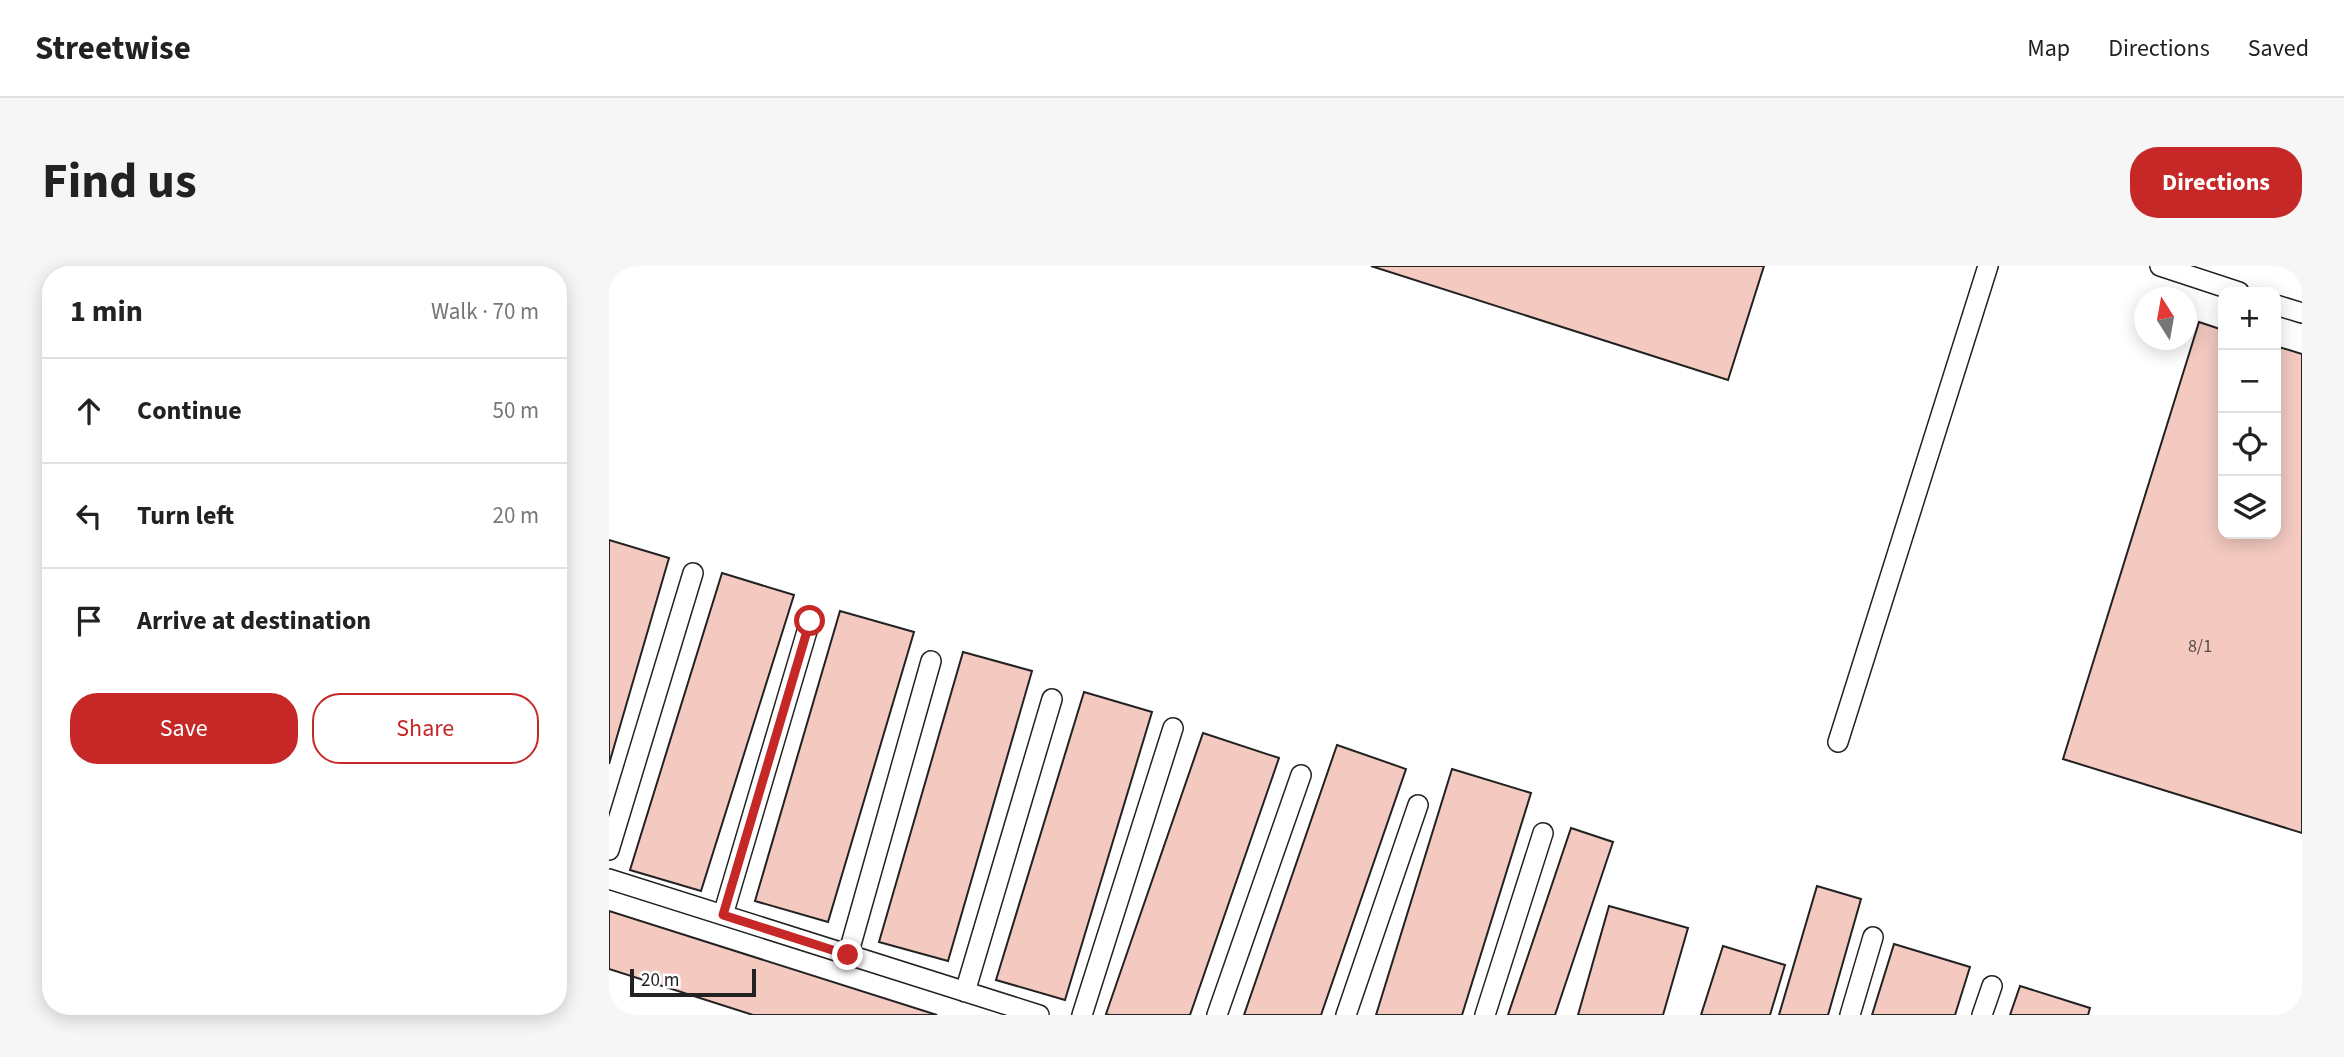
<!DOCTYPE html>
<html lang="en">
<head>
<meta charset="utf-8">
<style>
  :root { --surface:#fff; --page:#f6f6f6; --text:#222; --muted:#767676; --line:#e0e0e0; --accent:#c62828 }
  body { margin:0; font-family:"Source Sans 3",sans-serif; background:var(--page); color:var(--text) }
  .controls { position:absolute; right:21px; top:21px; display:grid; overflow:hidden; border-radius:14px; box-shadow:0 4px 18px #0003 }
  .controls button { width:63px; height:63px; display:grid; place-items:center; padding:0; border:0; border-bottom:2px solid var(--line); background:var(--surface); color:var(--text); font:35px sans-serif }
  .compass { position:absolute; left:1525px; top:21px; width:63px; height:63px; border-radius:50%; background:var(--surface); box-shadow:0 4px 18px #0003; rotate:349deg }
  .scale { position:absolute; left:21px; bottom:18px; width:126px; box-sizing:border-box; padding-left:7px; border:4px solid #222; border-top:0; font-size:19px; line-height:24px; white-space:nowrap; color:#222; -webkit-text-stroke:5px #fff; paint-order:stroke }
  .stop { position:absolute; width:21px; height:21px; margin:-16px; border:5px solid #c62828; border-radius:50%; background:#fff }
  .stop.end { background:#c62828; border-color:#fff; box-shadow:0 2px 7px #0008 }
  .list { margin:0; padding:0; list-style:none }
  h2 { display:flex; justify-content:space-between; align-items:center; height:91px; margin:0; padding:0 28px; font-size:30px }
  h2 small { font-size:23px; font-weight:400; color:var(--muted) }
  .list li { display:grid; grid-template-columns:46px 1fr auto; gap:21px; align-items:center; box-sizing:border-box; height:105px; padding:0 28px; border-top:2px solid var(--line) }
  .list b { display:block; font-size:26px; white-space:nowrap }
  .list em { font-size:23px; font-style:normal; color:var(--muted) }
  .actions { display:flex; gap:14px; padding:21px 28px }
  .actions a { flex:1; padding:16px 0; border:2px solid var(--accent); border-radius:28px; text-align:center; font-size:24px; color:var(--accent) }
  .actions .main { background:var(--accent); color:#fff }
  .icon { flex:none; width:38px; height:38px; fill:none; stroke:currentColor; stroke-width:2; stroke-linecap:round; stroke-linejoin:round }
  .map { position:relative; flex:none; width:1693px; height:749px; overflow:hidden; border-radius:28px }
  header { display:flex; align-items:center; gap:42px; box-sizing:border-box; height:98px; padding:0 35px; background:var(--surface); border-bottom:2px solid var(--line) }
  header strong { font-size:33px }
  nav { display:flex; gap:38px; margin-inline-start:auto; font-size:24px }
  .intro { display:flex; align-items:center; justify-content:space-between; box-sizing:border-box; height:168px; padding:0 42px }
  h1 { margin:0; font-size:49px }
  .button { padding:18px 32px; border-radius:28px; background:var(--accent); color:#fff; font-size:24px; font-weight:700 }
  main { display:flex; gap:42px; padding:0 42px }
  aside { flex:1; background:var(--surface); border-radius:28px; box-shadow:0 4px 18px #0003 }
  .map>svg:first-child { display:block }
  .building { fill:#f3c9c0; stroke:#222; stroke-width:2 }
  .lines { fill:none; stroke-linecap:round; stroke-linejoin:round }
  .lane-casing { stroke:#222; stroke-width:22 }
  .path { stroke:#646464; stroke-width:4.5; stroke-dasharray:5 3.5; stroke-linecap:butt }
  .lane { stroke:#fff; stroke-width:19 }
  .route { stroke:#c62828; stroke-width:9 }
  .labels { text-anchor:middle; stroke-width:5; stroke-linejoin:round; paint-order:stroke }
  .number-label { font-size:18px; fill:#564c4a }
</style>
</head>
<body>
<header>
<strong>Streetwise</strong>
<nav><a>Map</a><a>Directions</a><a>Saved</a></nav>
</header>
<div class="intro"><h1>Find us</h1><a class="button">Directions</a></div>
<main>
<aside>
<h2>1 min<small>Walk · 70 m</small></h2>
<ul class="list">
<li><svg class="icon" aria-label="ahead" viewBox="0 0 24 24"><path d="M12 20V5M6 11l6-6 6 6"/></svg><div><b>Continue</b></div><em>50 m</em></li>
<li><svg class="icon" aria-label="left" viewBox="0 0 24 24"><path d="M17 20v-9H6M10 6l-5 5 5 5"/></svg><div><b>Turn left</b></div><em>20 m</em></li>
<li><svg class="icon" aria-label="arrive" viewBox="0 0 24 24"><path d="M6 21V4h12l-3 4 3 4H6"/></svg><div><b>Arrive at destination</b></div></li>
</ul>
<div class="actions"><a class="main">Save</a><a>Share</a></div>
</aside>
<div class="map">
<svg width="1693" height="749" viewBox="0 0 1693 749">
  <rect width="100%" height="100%" fill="#fff"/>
  <!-- building -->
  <path class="building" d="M762 0H1155L1119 114Z
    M1590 56 1614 64V268H1667V80L1693 88V567L1454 493Z
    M0 274 60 292 0 498Z
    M113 307 185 329 92 625 21 604Z
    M231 345 305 366 219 656 146 635Z
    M354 386 423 405 339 695 270 676Z
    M475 426 543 446 456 734 387 714Z
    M594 467 670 492 581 749H500L497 748Z
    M728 479 797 503 712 749H635Z
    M843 503 922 527 853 749H767Z
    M962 562 1004 576 946 749H899Z
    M1208 620 1252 633 1219 749H1170Z
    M1000 640 1079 662 1054 749H969Z
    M0 645 328 749H144L0 703Z
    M1285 678 1361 701 1346 749H1263Z
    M1114 680 1176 699 1161 749H1092Z
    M1411 720 1481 742 1479 749H1401Z"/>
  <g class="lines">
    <!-- lane casing -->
    <g class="lane-casing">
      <path id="lane" d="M1551 0 1630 26
        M1667 39 1693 47
        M1229 476 1379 0
        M0 584 84 307
        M0 613 430 749
        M114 649 201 355
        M239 689 322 395
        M356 726 443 433
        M473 749 564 462
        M608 749 692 509
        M737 749 809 539
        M876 749 934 567
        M1241 749 1264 671
        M1373 749 1383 720"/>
    </g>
    <!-- path -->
    <path class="path" d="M0 747 8 749"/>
    <!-- lane -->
    <use href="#lane" class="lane"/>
  </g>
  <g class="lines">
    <!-- route -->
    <path class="route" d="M201 355 114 649 239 689"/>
  </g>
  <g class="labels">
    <!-- number labels -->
    <g class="number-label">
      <text x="1591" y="386">8/1</text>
    </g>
  </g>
</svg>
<div class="controls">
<button>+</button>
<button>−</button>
<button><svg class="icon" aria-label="locate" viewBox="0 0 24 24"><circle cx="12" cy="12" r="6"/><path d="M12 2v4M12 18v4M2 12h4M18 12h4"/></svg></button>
<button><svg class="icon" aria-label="layers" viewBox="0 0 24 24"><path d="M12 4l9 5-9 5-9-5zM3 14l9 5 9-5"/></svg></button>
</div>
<svg class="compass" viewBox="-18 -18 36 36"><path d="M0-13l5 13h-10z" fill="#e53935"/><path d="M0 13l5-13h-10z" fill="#767676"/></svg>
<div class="scale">20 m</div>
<div class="stop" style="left:201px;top:355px"></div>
<div class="stop end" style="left:239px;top:689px"></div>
</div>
</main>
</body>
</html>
